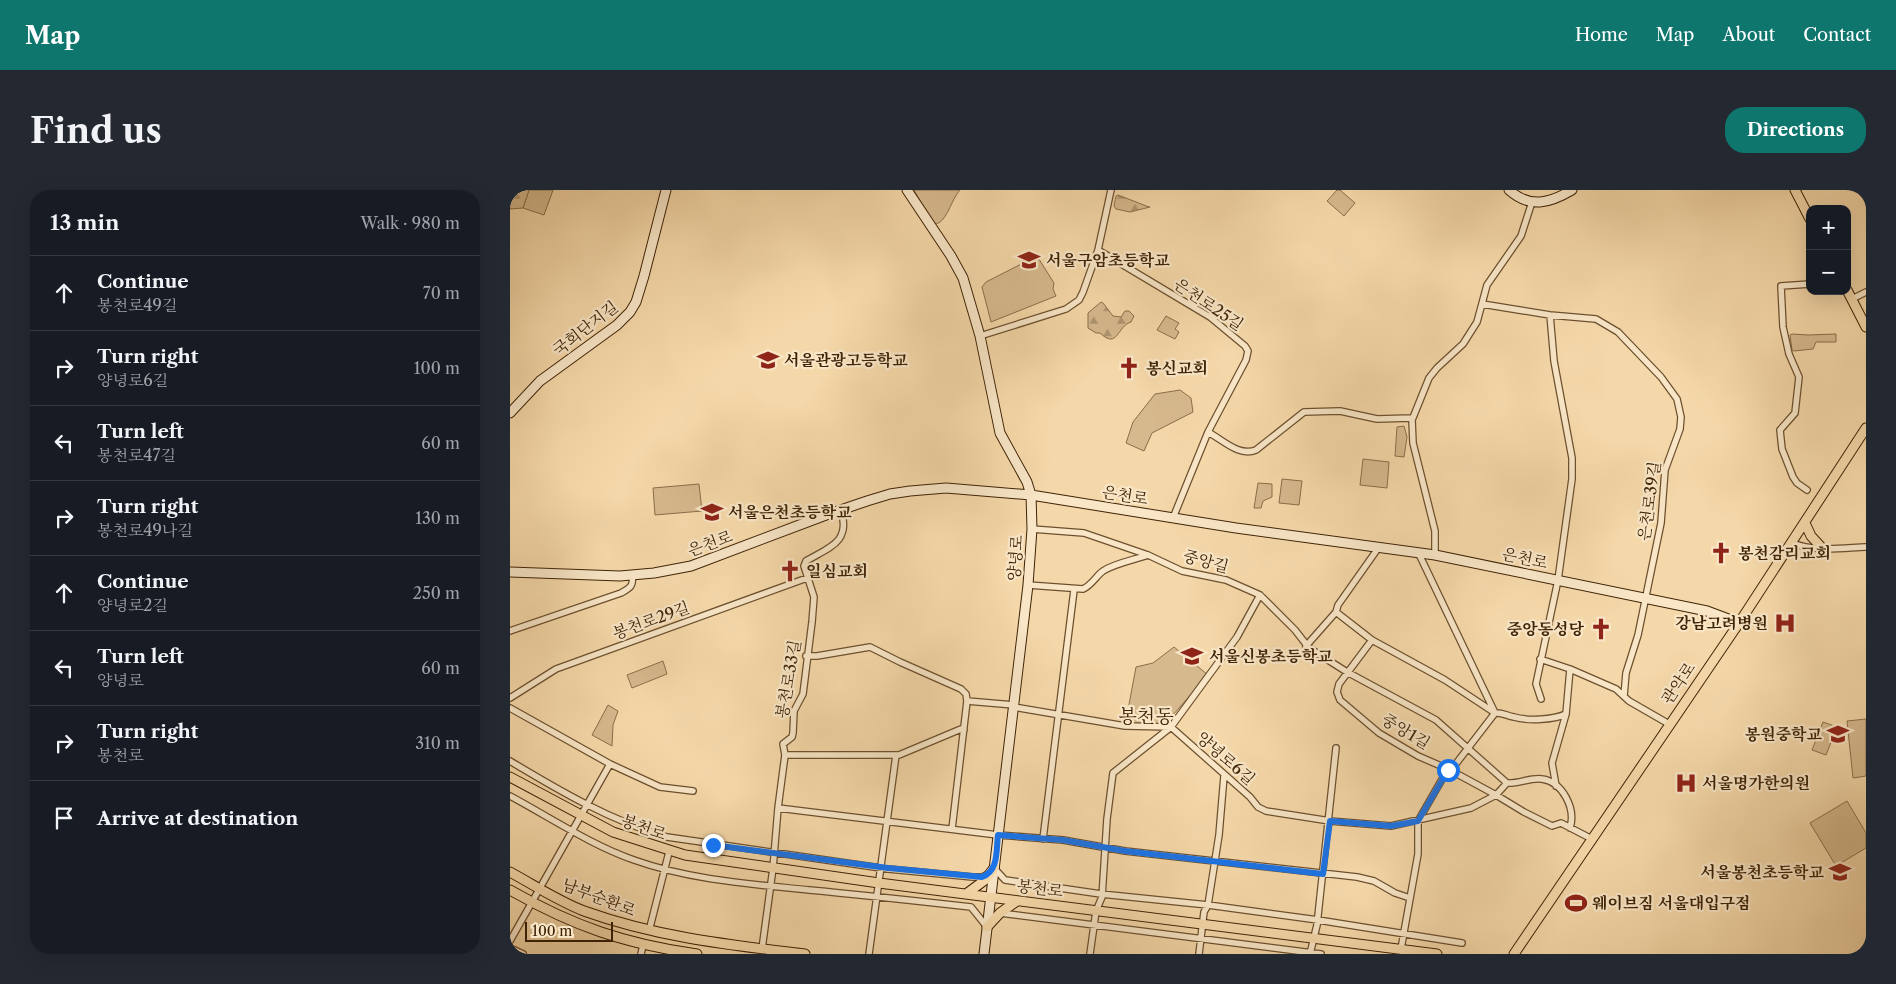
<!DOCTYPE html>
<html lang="en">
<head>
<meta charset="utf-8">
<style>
  :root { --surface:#171b24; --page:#242831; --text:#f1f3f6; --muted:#9ea1a6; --line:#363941; --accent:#0f766e }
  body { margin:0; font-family:"Libre Caslon Text","Noto Serif KR",serif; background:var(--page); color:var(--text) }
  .controls { position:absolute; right:15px; top:15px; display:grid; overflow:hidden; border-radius:10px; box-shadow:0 5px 20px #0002 }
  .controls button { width:45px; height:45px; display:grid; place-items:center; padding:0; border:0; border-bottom:1px solid var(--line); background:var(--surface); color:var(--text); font:25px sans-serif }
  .scale { position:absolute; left:15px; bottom:12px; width:88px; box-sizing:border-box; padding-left:5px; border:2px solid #3f2306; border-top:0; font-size:14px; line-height:18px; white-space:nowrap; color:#3f2306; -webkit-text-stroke:4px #f8e6c7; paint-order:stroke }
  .stop { position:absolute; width:15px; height:15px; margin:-11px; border:4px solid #1a73e8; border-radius:50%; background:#fff }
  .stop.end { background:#1a73e8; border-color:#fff; box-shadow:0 1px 5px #0008 }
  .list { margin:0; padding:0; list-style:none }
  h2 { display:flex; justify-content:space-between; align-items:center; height:65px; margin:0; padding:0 20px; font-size:21px }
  h2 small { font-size:16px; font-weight:400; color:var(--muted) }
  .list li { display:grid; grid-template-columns:32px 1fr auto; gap:15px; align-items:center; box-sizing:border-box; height:75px; padding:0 20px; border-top:1px solid var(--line) }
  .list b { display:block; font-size:19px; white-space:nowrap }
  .list p { margin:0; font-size:16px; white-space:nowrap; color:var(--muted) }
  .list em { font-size:16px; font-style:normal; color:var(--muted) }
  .icon { flex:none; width:28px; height:28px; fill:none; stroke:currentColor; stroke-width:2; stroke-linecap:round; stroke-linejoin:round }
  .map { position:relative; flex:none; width:1356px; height:764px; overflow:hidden; border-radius:20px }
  header { display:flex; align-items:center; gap:30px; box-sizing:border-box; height:70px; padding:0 25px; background:var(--accent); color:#fff }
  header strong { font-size:24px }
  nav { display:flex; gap:28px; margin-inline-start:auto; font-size:18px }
  .intro { display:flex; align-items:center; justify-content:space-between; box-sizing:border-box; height:120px; padding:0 30px }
  h1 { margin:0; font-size:35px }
  .button { padding:12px 22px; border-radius:20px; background:var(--accent); color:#fff; font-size:18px; font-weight:700 }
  main { display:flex; gap:30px; padding:0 30px }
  aside { flex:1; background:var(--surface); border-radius:20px; box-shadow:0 5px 20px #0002 }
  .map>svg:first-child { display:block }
  .green { fill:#d6b98d; stroke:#8a6e4a }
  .forest { fill:url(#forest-firs); stroke:#8a6e4a }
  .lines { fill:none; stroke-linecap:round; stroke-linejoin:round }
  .street-casing { stroke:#6c502f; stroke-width:8 }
  .secondary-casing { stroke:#3f2306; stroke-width:11 }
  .primary-casing { stroke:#3f2306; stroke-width:11 }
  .street { stroke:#f8e6c7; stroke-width:5.5 }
  .secondary { stroke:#f8e6c7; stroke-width:9 }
  .primary { stroke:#f5d8a9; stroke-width:9 }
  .route { stroke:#1a73e8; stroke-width:6 }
  .labels { text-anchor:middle; stroke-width:4.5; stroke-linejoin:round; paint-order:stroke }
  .poi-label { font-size:16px; font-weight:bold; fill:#3f2306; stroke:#f8e6c7; text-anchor:start }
  .street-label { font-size:16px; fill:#3f2306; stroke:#f8e6c7 }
  .quarter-label { font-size:19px; fill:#3f2306; stroke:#f8e6c7 }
</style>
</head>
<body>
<header>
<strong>Map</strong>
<nav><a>Home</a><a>Map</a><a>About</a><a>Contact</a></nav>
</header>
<div class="intro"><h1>Find us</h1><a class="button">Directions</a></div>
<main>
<aside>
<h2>13 min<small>Walk · 980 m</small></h2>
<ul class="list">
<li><svg class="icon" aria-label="ahead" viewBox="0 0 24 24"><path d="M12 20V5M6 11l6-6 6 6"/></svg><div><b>Continue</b><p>봉천로49길</p></div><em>70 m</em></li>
<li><svg class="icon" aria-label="right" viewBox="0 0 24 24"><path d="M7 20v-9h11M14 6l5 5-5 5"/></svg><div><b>Turn right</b><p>양녕로6길</p></div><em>100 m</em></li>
<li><svg class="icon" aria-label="left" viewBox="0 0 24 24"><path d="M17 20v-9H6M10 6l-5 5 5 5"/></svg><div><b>Turn left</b><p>봉천로47길</p></div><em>60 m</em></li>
<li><svg class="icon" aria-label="right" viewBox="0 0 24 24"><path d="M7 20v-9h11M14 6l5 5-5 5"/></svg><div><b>Turn right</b><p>봉천로49나길</p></div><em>130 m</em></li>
<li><svg class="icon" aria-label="ahead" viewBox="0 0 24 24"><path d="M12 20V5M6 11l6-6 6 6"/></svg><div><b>Continue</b><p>양녕로2길</p></div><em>250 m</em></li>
<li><svg class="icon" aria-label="left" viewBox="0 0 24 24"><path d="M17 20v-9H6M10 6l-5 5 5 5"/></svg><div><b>Turn left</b><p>양녕로</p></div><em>60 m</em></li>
<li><svg class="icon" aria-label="right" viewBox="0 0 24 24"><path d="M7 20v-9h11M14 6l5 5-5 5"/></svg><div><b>Turn right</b><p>봉천로</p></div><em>310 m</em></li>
<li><svg class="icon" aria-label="arrive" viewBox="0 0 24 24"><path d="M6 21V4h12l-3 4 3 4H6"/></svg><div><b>Arrive at destination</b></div></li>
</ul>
</aside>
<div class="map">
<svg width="1356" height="764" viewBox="0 0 1356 764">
  <defs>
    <pattern id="forest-firs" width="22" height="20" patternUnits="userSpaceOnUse" patternTransform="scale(1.25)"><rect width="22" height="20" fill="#d6b98d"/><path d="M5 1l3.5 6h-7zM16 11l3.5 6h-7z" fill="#af9671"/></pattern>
  </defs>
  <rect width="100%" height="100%" fill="#f5d8a9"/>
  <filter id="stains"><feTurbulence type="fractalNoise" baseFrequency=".004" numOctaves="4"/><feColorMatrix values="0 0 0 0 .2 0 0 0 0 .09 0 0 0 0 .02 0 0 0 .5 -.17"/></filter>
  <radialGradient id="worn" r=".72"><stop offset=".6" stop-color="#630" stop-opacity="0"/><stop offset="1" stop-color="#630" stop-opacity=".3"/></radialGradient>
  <!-- green -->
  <path class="green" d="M19 0H43L34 25 13 18Z
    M404 0H450C441 9 435 39 422 33Z
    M827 0H830L845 13 834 26 817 11Z
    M527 66 544 93 543 99 546 106 481 132 473 101 472 97 476 92Z
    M656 126 669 133 665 139 669 142 665 149 647 140Z
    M1282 144 1298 145 1326 144V152H1306L1303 159 1284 161 1282 160 1280 145Z
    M670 200 681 208 683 222 642 243 634 261 616 253 623 232 645 204Z
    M894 236 897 247 894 267 885 266 887 237Z
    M853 269 879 272 877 298 850 295Z
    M772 289 792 291 789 315 769 313Z
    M748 293 762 294V307L753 311 751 318H744Z
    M189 294 192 321 145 325 143 298Z
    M664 457 698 485 655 534 615 536 626 477 643 473Z
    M153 471 157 484 122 498 117 485Z
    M98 515 108 521 103 535 102 556 82 545Z
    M1356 529V586L1343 588 1337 531Z
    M1313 532 1327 537 1316 565 1302 560Z
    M1337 611 1356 643V658L1326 676 1300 633Z"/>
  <!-- forest -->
  <path class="forest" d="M0 0H19L13 18 0 19Z
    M608 5 639 17H640L620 22 606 19 604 16 606 6Z
    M591 112 593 113 603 126 611 127 615 121H619L624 126 621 132C607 136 608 160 590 143H586L578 138V123Z"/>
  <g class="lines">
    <!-- street casing -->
    <g class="street-casing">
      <path id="street" d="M588 60 700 127 735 156 738 161 736 170 698 242 663 328
        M1342 109 1356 102
        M972 114 1040 125 1086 129 1108 142 1151 187 1167 209 1171 227 1170 239 1155 280 1151 333 1128 445 1116 483 1114 506
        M470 146 556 119 569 110 573 102 588 60 601 0
        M698 242C713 250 729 267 746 260L794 222 830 221 867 229 902 228
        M1297 300 1287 293 1283 287 1272 259 1270 240 1285 223 1289 187 1279 164 1273 137 1271 96 1300 94
        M522 339 574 343 638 365 672 381 716 390 750 405 785 440 799 458 837 482 926 530 997 593C1009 594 1021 587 1032 589 1053 592 1066 619 1060 638
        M1282 353C1305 362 1331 358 1356 357
        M925 365V341L903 253 902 230 919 188 927 178 953 154 967 132 977 95 1011 46 1022 12
        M518 395 573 399C582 395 586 386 593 381 605 373 624 370 638 365
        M826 422 862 450 935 490 985 523C992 522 997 526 1004 527 1018 531 1043 530 1056 524
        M0 441 111 403C120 398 124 396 122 385
        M862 450 829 494 827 502 830 510 869 543 908 566 938 579 986 605 1014 622 1042 636 1051 633 1082 649
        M796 456 826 422 828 415 869 357
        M296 466H307L360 457 390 472 451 499 456 504 457 511 504 515
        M1030 469 1060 479 1106 499 1119 511 1159 534
        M0 508 46 479 297 388
        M1031 509 1026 494 1048 390 1062 289V268L1044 171 1040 125
        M504 517 615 536 661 537 740 607 748 617 756 621 820 631 881 636 961 618 986 605 997 593
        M0 518 100 574 0 751
        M275 565H389L451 539 454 540
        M0 571C50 601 101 631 157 647L378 679 463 687H472L478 684
        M100 574 150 597 183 601
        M1046 596 1042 573 1056 524 1060 479
        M0 606C41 628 81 655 124 670 180 690 241 694 299 700 353 705 407 711 461 717L477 737
        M268 618 488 645 553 650 615 661 847 687 864 691 885 703 900 708
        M442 639 457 511
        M533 649 564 400
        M484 678 495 690 591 704 698 715 808 730 952 753
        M490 723 811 764
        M139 741 159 662
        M0 758 13 764
        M252 759 263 678 268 618 275 565 273 554 282 547 283 543 284 521 293 504 302 432 304 407 294 376 296 371C320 357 341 352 331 320
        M891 759 908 664V631L938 579 945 575 985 523 908 362
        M131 764 133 755
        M359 764 386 565
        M580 764 586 721 592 707 597 629 603 583 661 537 727 447 750 405
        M689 764 694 722 698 715 709 645 714 586
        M800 764 807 735 826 558"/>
    </g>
    <!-- secondary casing -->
    <g class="secondary-casing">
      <path id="secondary" d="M397 0 441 66 453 88 470 146 490 243 517 292 521 305 522 339 518 395 474 764
        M999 0C1020 19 1040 13 1062 0
        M0 223 30 191 107 135 120 122 126 112 134 86 156 0
        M0 382 110 386 144 383 181 376 316 325 357 311 380 304 400 301 436 298 521 305 726 338 925 365 1197 421 1229 433"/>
    </g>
    <!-- primary casing -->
    <g class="primary-casing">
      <path id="primary" d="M1285 0 1300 29
        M1337 100 1356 137
        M1295 333 1301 346 1312 358
        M0 587 103 642 175 665 369 693 927 764
        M0 682C24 695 48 711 74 721 146 747 220 755 295 764
        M0 700C63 736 115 754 187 764
        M456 704 475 690 484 678
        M477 737 490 723 507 711
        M1004 764 1229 433 1356 238"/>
    </g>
    <!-- street -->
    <use href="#street" class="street"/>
    <!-- secondary -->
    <use href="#secondary" class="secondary"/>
    <!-- primary -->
    <use href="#primary" class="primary"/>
  </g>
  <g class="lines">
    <!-- route -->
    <path class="route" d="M203 655 378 678 472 687C489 681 486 660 488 645L553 650 615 661 813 684 820 631 881 636 908 631 938 580"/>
  </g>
  <!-- icons -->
  <defs>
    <g id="school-bare" transform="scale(1.725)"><path d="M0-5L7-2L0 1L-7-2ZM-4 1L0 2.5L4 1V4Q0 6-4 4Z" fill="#8f2418" stroke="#f8e6c7" stroke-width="2.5" paint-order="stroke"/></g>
    <g id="church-bare" transform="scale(1.725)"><path d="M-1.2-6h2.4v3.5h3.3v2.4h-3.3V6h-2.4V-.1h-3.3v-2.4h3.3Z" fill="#8f2418" stroke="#f8e6c7" stroke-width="2.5" paint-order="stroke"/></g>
    <g id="hospital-bare" transform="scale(1.725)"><path d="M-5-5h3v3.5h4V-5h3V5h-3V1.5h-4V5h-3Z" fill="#8f2418" stroke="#f8e6c7" stroke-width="2.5" paint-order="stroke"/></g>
    <g id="stadium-bare" transform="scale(1.725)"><path d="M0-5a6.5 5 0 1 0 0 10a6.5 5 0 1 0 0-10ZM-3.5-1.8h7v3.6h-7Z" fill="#8f2418" stroke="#f8e6c7" stroke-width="2.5" paint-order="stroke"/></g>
  </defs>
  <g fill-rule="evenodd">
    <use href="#school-bare" x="519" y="70"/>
    <use href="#school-bare" x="258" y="170"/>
    <use href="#church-bare" x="619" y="178"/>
    <use href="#school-bare" x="202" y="322"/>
    <use href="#church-bare" x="1211" y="363"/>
    <use href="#church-bare" x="280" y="381"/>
    <use href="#hospital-bare" x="1275" y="433"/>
    <use href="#church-bare" x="1091" y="439"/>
    <use href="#school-bare" x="682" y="466"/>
    <use href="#school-bare" x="1328" y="544"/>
    <use href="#hospital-bare" x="1176" y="593"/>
    <use href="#school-bare" x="1330" y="682"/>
    <use href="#stadium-bare" x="1066" y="713"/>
  </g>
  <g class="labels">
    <!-- poi labels -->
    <g class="poi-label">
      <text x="536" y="76">서울구암초등학교</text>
      <text x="274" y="176">서울관광고등학교</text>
      <text x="636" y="184">봉신교회</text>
      <text x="218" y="328">서울은천초등학교</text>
      <text x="1228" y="369">봉천감리교회</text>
      <text x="296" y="387">일심교회</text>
      <text x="1258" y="439" text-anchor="end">강남고려병원</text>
      <text x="1074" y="445" text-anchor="end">중앙동성당</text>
      <text x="699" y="472">서울신봉초등학교</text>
      <text x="1312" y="550" text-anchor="end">봉원중학교</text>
      <text x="1192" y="599">서울명가한의원</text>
      <text x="1314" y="688" text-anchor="end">서울봉천초등학교</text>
      <text x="1082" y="719">웨이브짐 서울대입구점</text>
    </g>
    <!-- street labels -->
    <g class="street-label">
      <text transform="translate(699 114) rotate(34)" y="6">은천로25길</text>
      <text transform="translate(75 138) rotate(-38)" y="6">국회단지길</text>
      <text transform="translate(615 305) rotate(9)" y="6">은천로</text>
      <text transform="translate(1139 311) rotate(-82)" y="6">은천로39길</text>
      <text transform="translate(200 353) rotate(-20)" y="6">은천로</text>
      <text transform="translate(505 368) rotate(-86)" y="6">양녕로</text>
      <text transform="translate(1015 368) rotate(12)" y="6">은천로</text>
      <text transform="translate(696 371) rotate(15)" y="6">중앙길</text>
      <text transform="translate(141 430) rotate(-20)" y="6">봉천로29길</text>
      <text transform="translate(278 489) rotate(-80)" y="6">봉천로33길</text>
      <text transform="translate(1168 493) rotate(-56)" y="6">관악로</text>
      <text transform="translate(896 541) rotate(31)" y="6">중앙1길</text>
      <text transform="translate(716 568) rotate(41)" y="6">양녕로6길</text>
      <text transform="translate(134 637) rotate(19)" y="6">봉천로</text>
      <text transform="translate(530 698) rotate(7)" y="6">봉천로</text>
      <text transform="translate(89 707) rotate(21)" y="6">남부순환로</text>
    </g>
    <!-- quarter labels -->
    <g class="quarter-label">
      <text x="636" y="533">봉천동</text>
    </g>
  </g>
  <rect width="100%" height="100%" filter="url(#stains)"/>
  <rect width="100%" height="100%" fill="url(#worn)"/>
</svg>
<div class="controls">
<button>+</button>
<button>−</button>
</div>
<div class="scale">100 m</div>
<div class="stop" style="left:938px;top:580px"></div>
<div class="stop end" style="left:203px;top:655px"></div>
</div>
</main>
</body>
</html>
